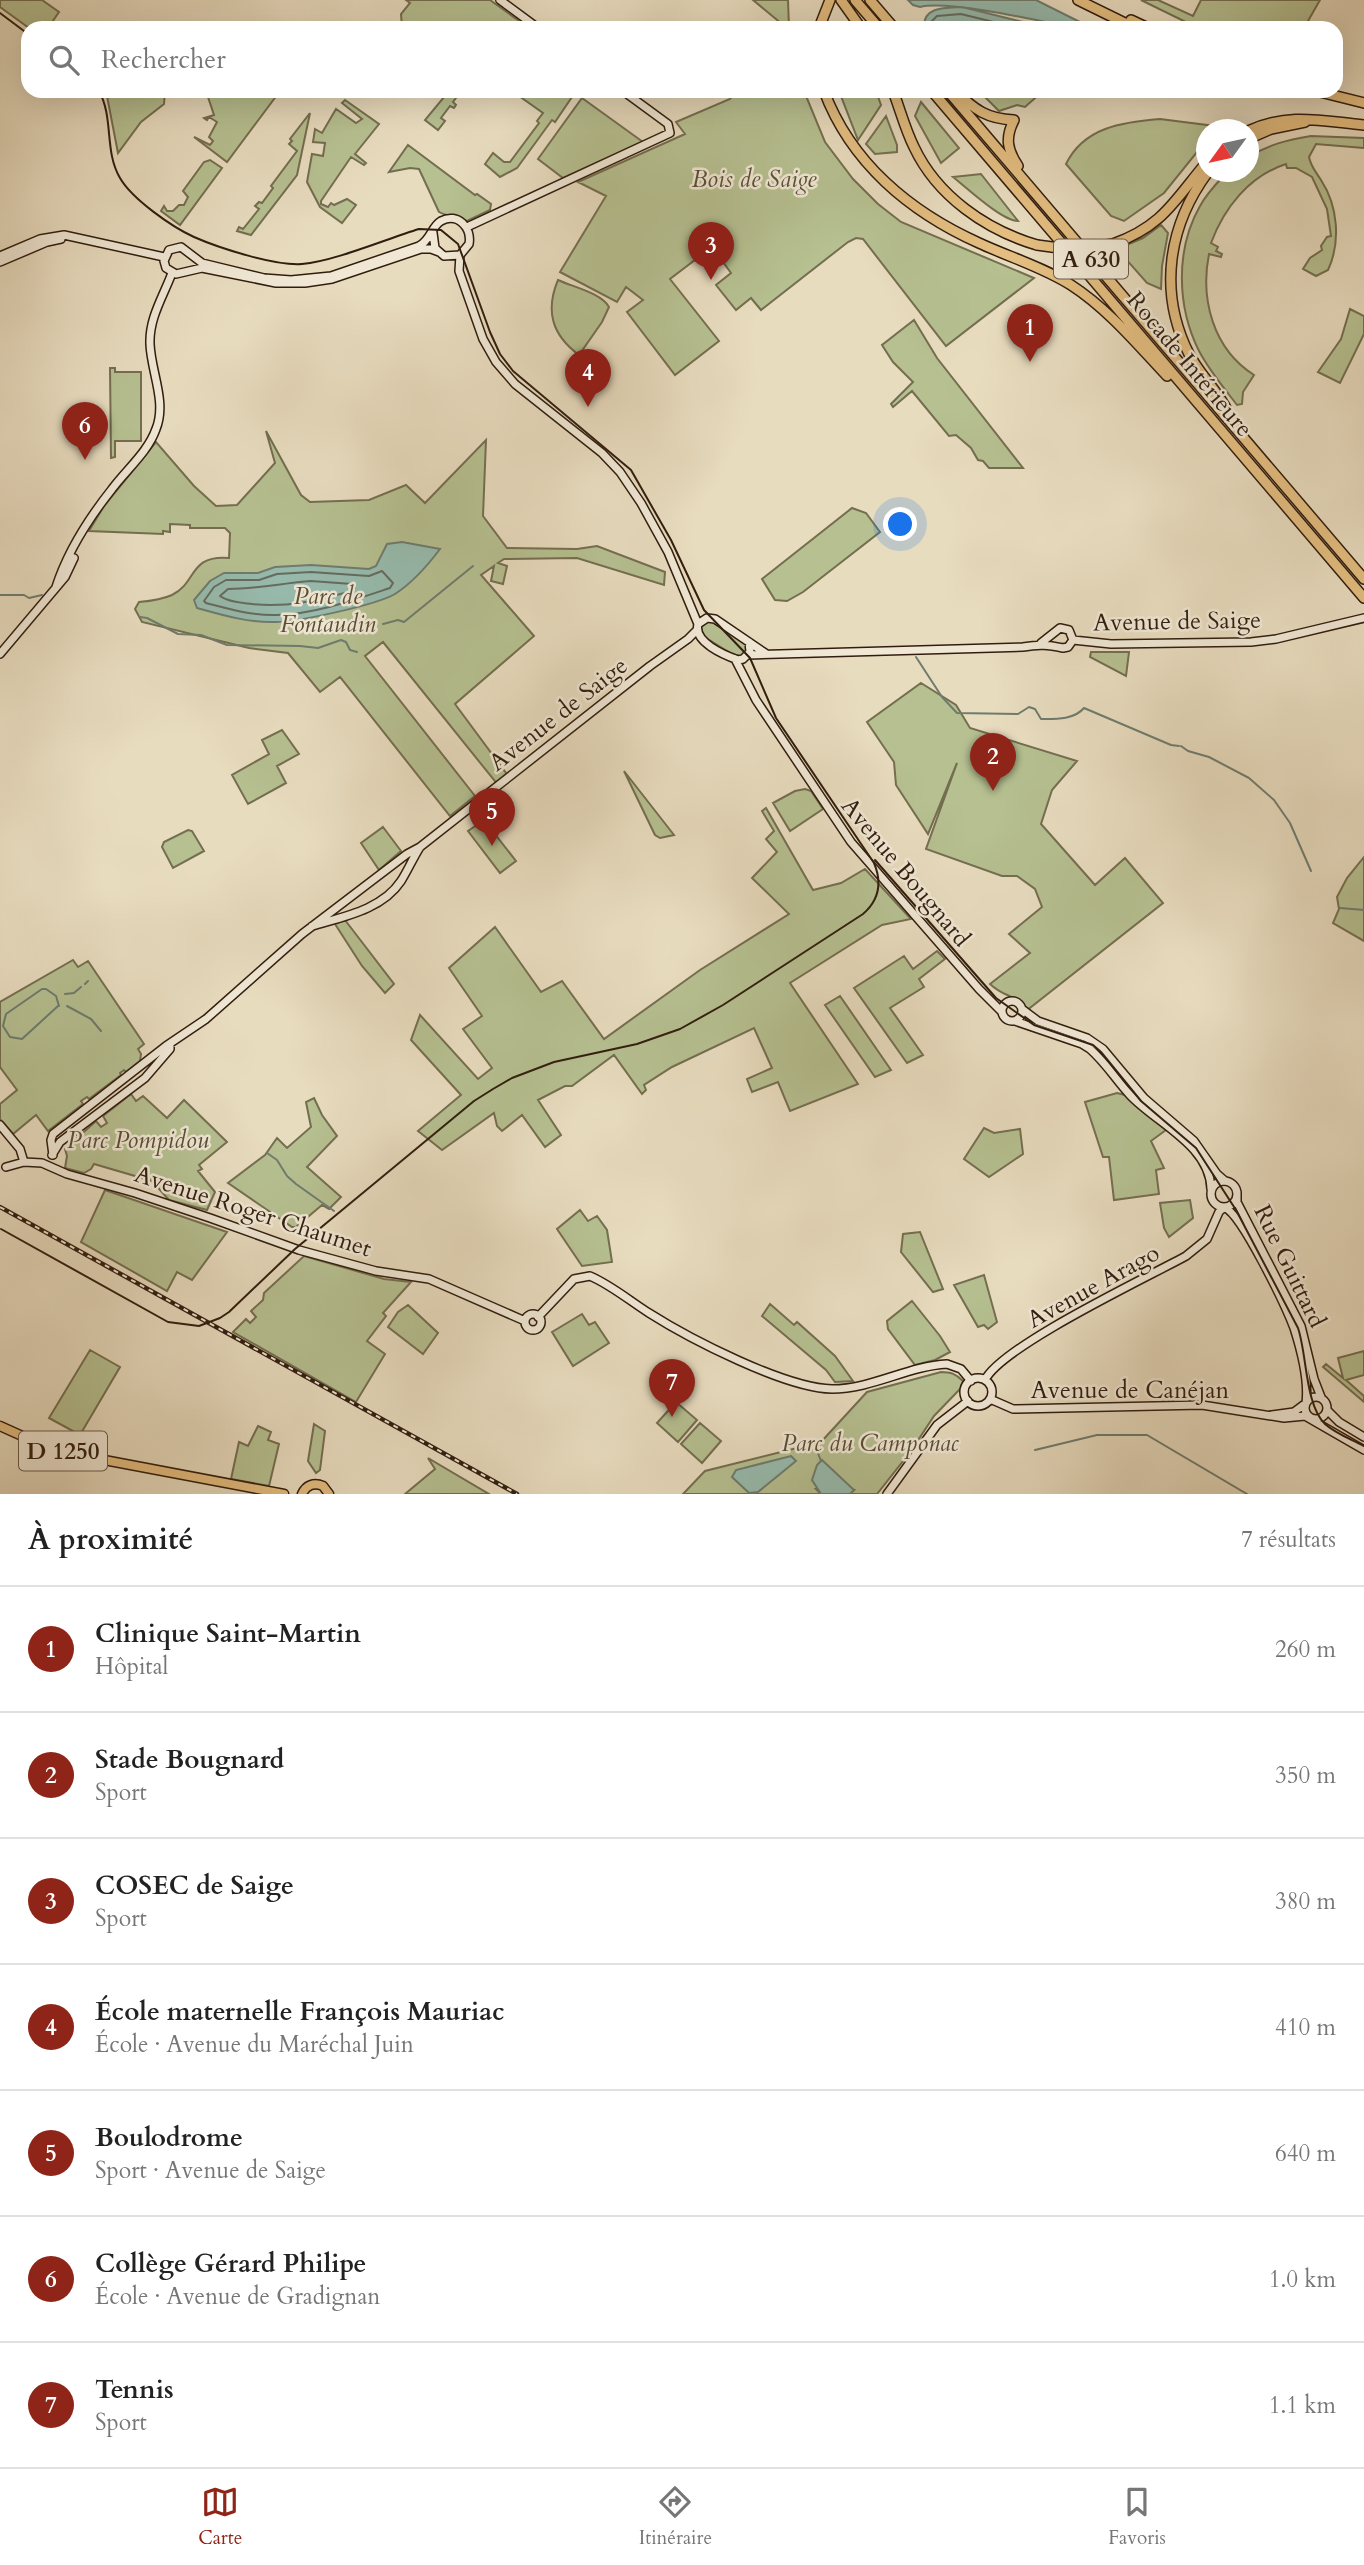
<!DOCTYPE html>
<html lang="fr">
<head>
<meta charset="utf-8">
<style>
  :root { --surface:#fff; --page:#f2f2f2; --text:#222; --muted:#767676; --line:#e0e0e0; --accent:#8f2418 }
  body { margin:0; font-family:Cardo,serif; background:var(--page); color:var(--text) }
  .compass { position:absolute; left:1196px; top:119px; width:63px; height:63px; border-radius:50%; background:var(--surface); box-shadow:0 7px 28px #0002; rotate:237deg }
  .you { position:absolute; left:901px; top:525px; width:24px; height:24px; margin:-18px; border:5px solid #fff; border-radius:50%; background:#1a73e8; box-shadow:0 0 0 10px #1a73e833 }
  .badge { display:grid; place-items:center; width:46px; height:46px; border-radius:50%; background:var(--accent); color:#fff; font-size:23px; font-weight:700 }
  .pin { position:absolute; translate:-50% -58px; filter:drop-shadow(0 2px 4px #0008) }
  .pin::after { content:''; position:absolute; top:37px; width:24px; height:21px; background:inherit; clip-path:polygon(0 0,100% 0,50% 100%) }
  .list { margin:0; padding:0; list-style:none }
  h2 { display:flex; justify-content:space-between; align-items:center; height:91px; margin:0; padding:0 28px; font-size:30px }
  h2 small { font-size:23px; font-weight:400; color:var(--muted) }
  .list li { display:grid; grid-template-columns:46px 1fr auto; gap:21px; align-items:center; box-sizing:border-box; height:126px; padding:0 28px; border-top:2px solid var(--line) }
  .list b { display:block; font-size:26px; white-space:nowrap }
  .list p { margin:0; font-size:23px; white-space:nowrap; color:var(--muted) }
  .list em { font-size:23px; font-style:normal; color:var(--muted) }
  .icon { flex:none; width:38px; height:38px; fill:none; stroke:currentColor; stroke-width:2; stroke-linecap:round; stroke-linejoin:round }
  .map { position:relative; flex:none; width:1364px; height:1494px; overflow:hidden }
  .search { position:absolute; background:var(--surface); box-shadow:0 7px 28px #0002; left:21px; right:21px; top:21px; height:77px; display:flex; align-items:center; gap:18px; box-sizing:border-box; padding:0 24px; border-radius:21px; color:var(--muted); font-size:26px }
  .sheet { height:973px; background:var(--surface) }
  nav { display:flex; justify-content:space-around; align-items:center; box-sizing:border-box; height:98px; border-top:2px solid var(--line); background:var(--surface); font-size:19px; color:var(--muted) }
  nav a { display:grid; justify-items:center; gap:4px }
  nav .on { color:var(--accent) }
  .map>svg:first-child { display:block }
  .green { fill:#b6c091; stroke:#746e50; stroke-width:2 }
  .water { fill:#97bcaf; stroke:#6e7c6f; stroke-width:2 }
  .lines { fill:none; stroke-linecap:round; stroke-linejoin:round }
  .shore { stroke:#646c5f; stroke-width:2 }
  .stream { stroke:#6e7c6f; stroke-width:2 }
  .secondary-casing { stroke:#311d0f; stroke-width:10 }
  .primary-casing { stroke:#311d0f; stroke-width:11 }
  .highway-casing { stroke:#311d0f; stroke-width:12 }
  .secondary { stroke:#f0e8d5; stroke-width:7 }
  .primary { stroke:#e4be80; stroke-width:8 }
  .highway { stroke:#e4be80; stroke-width:9 }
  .tram { stroke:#311d0f; stroke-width:2 }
  .rail-casing { stroke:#311d0f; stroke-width:4.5 }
  .rail { stroke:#f0e8d5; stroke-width:2; stroke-dasharray:5; stroke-linecap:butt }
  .highway-bridge-casing { stroke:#311d0f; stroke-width:12; stroke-linecap:butt }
  .highway-bridge { stroke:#e4be80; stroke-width:9 }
  .labels { text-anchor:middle; stroke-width:5; stroke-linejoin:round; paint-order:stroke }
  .shield { fill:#f0e8d5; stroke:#6a5a4a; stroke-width:2 }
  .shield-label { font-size:23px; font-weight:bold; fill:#311d0f }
  .park-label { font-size:24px; font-style:italic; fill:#594e36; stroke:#f0e8d5 }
  .street-label { font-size:24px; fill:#311d0f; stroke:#f0e8d5 }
</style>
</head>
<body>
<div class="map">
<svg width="1364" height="1494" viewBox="0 0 1364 1494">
  <rect width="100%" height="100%" fill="#e8dcbf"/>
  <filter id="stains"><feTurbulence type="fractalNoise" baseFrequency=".00286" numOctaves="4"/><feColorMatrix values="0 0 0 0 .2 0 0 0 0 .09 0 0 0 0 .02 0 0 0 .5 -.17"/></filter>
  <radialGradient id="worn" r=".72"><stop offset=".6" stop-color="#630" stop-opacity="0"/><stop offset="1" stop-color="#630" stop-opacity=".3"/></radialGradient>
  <!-- green -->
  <path class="green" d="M0 0H42L59 12 48 28H29L0 7Z
    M406 0H490L529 28H402L401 14 410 3Z
    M753 0H788L789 28H780L782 24Z
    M1141 0H1158L1193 16 1201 0H1320L1304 28H1198Z
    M106 91H165L164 104 141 122 118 153Z
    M206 91H280L227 162 194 137 210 145 213 141 209 137 217 122 209 117 207 120 204 118 214 115Z
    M449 91H461L453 102 456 105 454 108 450 106 441 118 445 121 438 130 425 120Z
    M512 91H576L555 122 552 120 517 168 500 177 485 164 493 153 504 162H510L539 123 537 121 543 113Z
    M736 91H804L825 142 853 179 878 204 901 222 1034 278 946 346 863 239 856 238 848 242 761 310 751 298 736 310 716 285 731 273 712 247 670 279 719 341 675 375 627 312 643 300 626 287 617 302 560 272 606 196 578 182 685 134 676 122 730 99Z
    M839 91H876L881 105 858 140Z
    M979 91H1043L1025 107 1017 105 999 111Z
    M582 98 643 142 563 178 538 159Z
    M345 100 379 124 355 154 366 163 364 165 351 157 321 201V204L328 207 331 203 334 205 347 199 356 205 342 223 320 207 307 182 312 154 323 156 325 143 313 142 315 129 322 133 336 109 356 123 362 119 342 103Z
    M921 102 959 148 941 163 915 116Z
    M310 113 297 175 251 235 237 231 239 227 243 229 259 209 255 206 259 202 262 203 273 188 271 186 297 151 289 144 292 141 290 139Z
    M886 116 897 145V152L875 154 866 144Z
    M1160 119 1223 127 1206 130V141L1164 193 1124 221 1111 216 1066 164C1084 127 1123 122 1160 119Z
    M1311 136 1364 138V148L1316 144 1309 157C1311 167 1316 172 1321 180 1338 206 1341 242 1328 270L1316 276 1303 269 1310 258 1322 250 1321 246 1327 237 1331 236 1327 209 1312 177 1296 168H1287L1286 164C1249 176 1224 208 1211 243L1218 247 1216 251 1222 254 1221 257 1209 254C1200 299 1213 349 1254 375L1243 392 1242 404 1237 405C1224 388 1209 370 1199 351 1177 307 1175 250 1200 206 1207 193 1218 182 1227 172H1248L1249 157C1269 144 1288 140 1311 136Z
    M408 145 475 195 477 194 491 204 490 210 467 221C459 218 446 216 439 212L419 169 410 168 389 172Z
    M210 160 222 168 180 225 161 211 164 206 167 211H173L179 205H184L188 197 183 191 204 162Z
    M981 174 1018 221C1002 221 967 188 953 177Z
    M1161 225 1168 233 1162 266 1161 289 1147 283 1117 249 1143 238Z
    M558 280C573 287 601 293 609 307L602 322 579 355C552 335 545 311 558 280Z
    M1350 309 1364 316V334L1340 383 1318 372 1341 339Z
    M914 320 937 358 1023 468H989L983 461 978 460 971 448 956 435 949 436 912 391 893 407 891 404 913 382 893 362 882 345Z
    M110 368H115V372H141V441H115V457L111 458Z
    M266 431 301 495 310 502 369 500 406 485 425 503 486 440 483 516 507 548 577 549 597 546 665 572 664 585 577 558 504 559 498 563 507 566 503 584 491 581 494 566 481 575 534 636 455 704 509 777 498 785 383 642 365 656 475 796 450 816 340 677 320 692 288 653 249 648 142 622 135 609 139 602C150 601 161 600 172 595 198 582 188 555 229 558L230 533 225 528H190V525L170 524V532L163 531V534L89 531 104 506 156 442 194 486 216 506 237 505 275 463Z
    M852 508 866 513 880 532 803 592 787 601 775 600 762 579Z
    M708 621 712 622 743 641 746 645V652L742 656H735L703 636 701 627Z
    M1091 652H1129L1126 676 1090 657Z
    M921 683 956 705 970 728 1077 761 1052 790 1041 824 1095 885 1125 858 1163 903 1026 1011C1014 992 1006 999 990 984L1030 953 1009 934 1042 907 1035 889 1017 876H1002L926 849 957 763 928 834 896 785 894 762 867 722Z
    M282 730 299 754 277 766 286 783 248 804 232 775 269 754 262 740Z
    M624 771 674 835 660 838 655 835Z
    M805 789 811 791 823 809 790 831 773 803 795 791Z
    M766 808 813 890 841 883 865 869 911 919 882 925 790 983 858 1084 790 1111 778 1082 752 1092 747 1079 772 1068 754 1028 672 1067 644 1085 646 1090 642 1094 614 1055 572 1086H565L538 1100 561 1135 545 1147 522 1115 502 1131 497 1126 494 1113 442 1150 418 1131 461 1095 411 1040 420 1015 478 1079 492 1068 463 1029 482 1016 449 968 495 927 541 992 562 981 604 1039 700 970 789 914 752 878 777 852 766 839 774 831 762 811Z
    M484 820 516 861 500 873 468 831Z
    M383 827 401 851 379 870 361 843Z
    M188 830 192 831 204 851 173 868 162 847 164 842Z
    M1364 857V941L1333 923 1339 909 1337 897 1347 878Z
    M345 920 394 984 385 993 362 966 335 924Z
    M937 951 945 959 919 979 924 987 890 1008 923 1055 907 1063 854 988 904 956 913 969Z
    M73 960 78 967 88 961 144 1044 138 1049 141 1054 140 1061 126 1072 124 1070 120 1073 121 1075 89 1099 87 1097 81 1101 83 1104 48 1131 36 1115 13 1134 0 1119V1104L17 1090 0 1067V1002Z
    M840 996 891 1070 875 1077 825 1005Z
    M1117 1093 1125 1095 1166 1130 1151 1141 1164 1168 1156 1170 1159 1194 1114 1200 1109 1157H1103L1085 1102Z
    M131 1094 136 1101 143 1096 167 1118 184 1100 227 1142 199 1165 202 1169 198 1171 215 1192 207 1210 169 1200 152 1181 94 1164 91 1169 84 1173 65 1168 67 1156 65 1149 96 1121 101 1127 107 1123 103 1116Z
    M314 1098 322 1115 337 1136 307 1167 341 1197 329 1209 322 1205 296 1227H292L228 1183 265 1155 277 1138 287 1148 311 1127 306 1102Z
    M984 1128 994 1133 1020 1129 1023 1154 989 1177 964 1159Z
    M105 1190 227 1232 192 1280 177 1272 167 1291 81 1242Z
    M1190 1200 1193 1218 1169 1237 1164 1228 1160 1203Z
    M580 1210 588 1221 597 1216 607 1230 612 1262 582 1266 557 1229Z
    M920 1232 943 1289 933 1292 901 1252 903 1234Z
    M304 1256 384 1279 411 1282 383 1313 386 1316 367 1341 385 1354 356 1402 233 1332 246 1319 250 1323 256 1317 251 1311 263 1300 264 1293Z
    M984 1275 997 1322 988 1329 984 1325 978 1327 954 1285Z
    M912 1301 940 1336 950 1352 935 1360 915 1365 888 1329 887 1321Z
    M770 1304 794 1325 797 1322 835 1356 853 1381 835 1382 826 1370 762 1316Z
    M408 1305 438 1333 423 1354 388 1327 398 1312Z
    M582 1314 589 1325 595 1322 609 1343 573 1366 552 1332Z
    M90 1350 120 1367 80 1435 49 1418Z
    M1364 1351V1375L1346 1380 1364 1396V1402L1323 1367 1326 1364 1343 1378 1338 1358Z
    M941 1372C951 1372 956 1374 963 1381L961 1388 934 1416 911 1451 877 1494H850L854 1490 816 1489 821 1494H683L705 1471 821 1442 867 1392Z
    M676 1402 697 1420 678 1442 657 1423Z
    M700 1423 721 1441 702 1463 681 1444Z
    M314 1424 325 1431 320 1470 316 1473 308 1461Z
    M258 1426 271 1432 268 1440 279 1444 269 1486 231 1479 239 1442 248 1446Z
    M428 1458 489 1494H405L435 1469Z"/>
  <!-- water -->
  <path class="water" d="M908 0H1036L1088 26 1074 28C1040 21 949 0 920 7L913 5Z
    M962 7 1047 28H932L924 26C924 6 947 8 962 7Z
    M402 542 440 549C428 565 412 583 395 594 376 605 298 622 275 622 249 623 222 615 197 608L194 600 210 581 224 573H258L275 567 311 565 369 569 376 566 387 544Z
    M791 1456 796 1461 758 1492 749 1493 732 1477 736 1470Z
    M822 1460 854 1490 850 1494H821L812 1480 817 1465Z"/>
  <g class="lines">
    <!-- shore -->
    <path class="shore" d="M931 28V22L937 16 961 14 1018 28
      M382 571 393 583 390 588C354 600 315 614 277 615 253 616 229 609 206 603L204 601 214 587 226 580H259L277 574 311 572 369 576Z
      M311 581 352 584 355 588 352 591C318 600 288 608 252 604 242 603 228 602 220 596L228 589C257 589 283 583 311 581Z"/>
    <!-- stream -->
    <path class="stream" d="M0 595H24L29 598 42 595
      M140 617 147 618 178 634 201 635 227 645 300 646 318 648 341 640 346 642 350 650 357 652
      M383 624 398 620 404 622 473 566
      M916 657 942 697 957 713 1018 714 1029 707 1035 709 1041 719C1055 719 1074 720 1084 708L1171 745 1179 746
      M1181 746 1188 751 1209 757 1249 778 1274 800 1290 823 1311 871
      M1340 908 1364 910
      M85 984 88 981
      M65 994 74 993 81 987
      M58 1006 22 1039 10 1037 3 1026 6 1014 42 989H46L56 996 59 1006
      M67 1006 91 1019 101 1031
      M267 1153 277 1160 287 1176 296 1184 334 1211
      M814 1443 821 1461
      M1035 1450 1097 1435H1147L1247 1494"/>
    <!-- secondary casing -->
    <g class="secondary-casing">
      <path id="secondary" d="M500 0 538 28
        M467 227 670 133 668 124 623 91
        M433 233 435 248 444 256 460 255 469 244C472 228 458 212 441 221 431 227 431 240 419 246L331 276 291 280 264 278 202 263 181 247 169 250 164 261 166 268 176 274 202 268 276 283H305L332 279 421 249H431L439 252
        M460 255 459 271 483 339 496 362 515 384 602 453 620 472 641 503 668 552 698 624C693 642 724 655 738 660L743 659 750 652 749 642
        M0 256 40 239 64 235 164 257
        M0 262 47 242 61 239
        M56 587C67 553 89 518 112 489 126 470 148 452 156 429 167 402 151 372 150 344 149 318 163 297 172 273
        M698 624 707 618 715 619 765 653
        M1073 640 1111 644 1251 642 1276 639 1364 618
        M1041 643 1060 628 1069 630 1073 640
        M0 654 65 577 74 558
        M748 655 1023 647C1040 644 1048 645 1063 648L1068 647 1073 640
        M735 659 756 700 851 842 979 989 1002 1012
        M420 847 650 666 688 639 697 630
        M1002 1011a10 10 0 1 1 20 0a10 10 0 1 1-20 0Z
        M1022 1009 1038 1021 1087 1038 1103 1049 1144 1098 1194 1141 1217 1174 1225 1181
        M1015 1021 1082 1044 1090 1049C1106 1063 1116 1080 1130 1095 1156 1123 1210 1145 1211 1189
        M0 1125 20 1149 24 1162
        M52 1155 60 1142 145 1078 170 1049V1045
        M53 1155 51 1140 53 1134 166 1046 206 1019 302 934 407 854 420 847C413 858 408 870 401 881 382 910 342 917 312 926
        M6 1167 24 1162 42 1163 67 1174 135 1193 210 1218 299 1250 376 1271 429 1279 525 1321
        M1211 1194a13 13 0 1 1 26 0a13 13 0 1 1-26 0Z
        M1237 1192V1202L1301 1326 1314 1379 1321 1397
        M525 1322a8 8 0 1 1 16 0a8 8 0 1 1-16 0Z
        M538 1317 574 1279 590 1276C611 1285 630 1301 649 1313 690 1339 785 1388 832 1389 872 1389 908 1366 947 1364L961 1369 971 1381
        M964 1392a14 14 0 1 1 28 0a14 14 0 1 1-28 0Z
        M985 1380C1002 1346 1146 1278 1186 1256L1207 1239 1219 1212 1224 1207C1242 1214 1286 1307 1294 1328 1301 1350 1309 1380 1306 1403L1294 1412 1272 1415
        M1305 1408a11 11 0 1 1 22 0a11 11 0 1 1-22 0Z
        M990 1399 1013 1409 1202 1405 1284 1418 1305 1416 1364 1450
        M1328 1411 1339 1422 1364 1437
        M887 1494 937 1425 968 1401"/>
    </g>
    <!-- primary casing -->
    <g class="primary-casing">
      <path id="primary" d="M0 1426 40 1444 83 1456 284 1494
        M302 1494C306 1485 314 1482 323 1486L329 1494"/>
    </g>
    <!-- highway casing -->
    <g class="highway-casing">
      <path id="highway" d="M841 0 861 28
        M855 0 879 28
        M870 0 894 28
        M1078 0 1135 28
        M1131 20 1148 28
        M819 28 830 0
        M824 91C851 163 910 212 979 243 1009 257 1043 267 1071 285 1108 309 1137 344 1167 376
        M893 91C900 109 905 129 914 147 937 196 986 230 1037 245
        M932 91 1364 598
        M948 91 1364 579
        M956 91C974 110 988 119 1014 120 1005 138 1007 149 1018 166
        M1316 91 1364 103
        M1248 131C1289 112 1321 121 1364 125
        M1248 139 1271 129 1305 122
        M1208 172C1168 226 1158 292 1189 354 1200 375 1218 391 1228 412
        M1113 244C1163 226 1174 201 1206 163"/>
    </g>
    <!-- secondary -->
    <use href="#secondary" class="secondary"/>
    <!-- primary -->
    <use href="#primary" class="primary"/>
    <!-- highway -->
    <use href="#highway" class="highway"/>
    <!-- tram -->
    <path class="tram" d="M0 13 28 34
      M875 860 996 998 1034 1025 1093 1045 1101 1052 1141 1101 1196 1148 1236 1210 1298 1328C1307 1354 1305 1405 1325 1424 1336 1434 1351 1439 1364 1446
      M1 1229 168 1322 199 1326 220 1318 229 1312 295 1249 474 1101 493 1089 512 1078 554 1062 637 1044 680 1029 723 1005 863 914C879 900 882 882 874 863L776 718 750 658 704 610 671 540 631 470 513 371 500 354 490 332 458 244 441 230 419 229C386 239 335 261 302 264 275 266 219 248 194 237 172 227 132 199 120 178 104 151 114 118 99 91"/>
    <!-- rail casing -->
    <g class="rail-casing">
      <path id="rail" d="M0 1207 517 1494"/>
    </g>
    <!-- rail -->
    <use href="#rail" class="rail"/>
    <!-- highway-bridge casing -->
    <g class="highway-bridge-casing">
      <path id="highway-bridge" d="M1037 245 1074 250 1113 244"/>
    </g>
    <!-- highway-bridge -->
    <use href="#highway-bridge" class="highway-bridge"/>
  </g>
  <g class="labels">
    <!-- shield labels -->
    <g class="shield">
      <rect x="1054" y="239.5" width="74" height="39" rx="5"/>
      <rect x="19" y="1431.5" width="88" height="39" rx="5"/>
    </g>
    <g class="shield-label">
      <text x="1091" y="267">A 630</text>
      <text x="63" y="1459">D 1250</text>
    </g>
    <!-- park labels -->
    <g class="park-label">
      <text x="754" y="187">Bois de Saige</text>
      <text x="328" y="604">Parc de<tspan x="328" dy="28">Fontaudin</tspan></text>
      <text x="138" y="1148">Parc Pompidou</text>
      <text x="870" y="1451">Parc du Camponac</text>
    </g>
    <!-- street labels -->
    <g class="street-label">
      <text transform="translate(1190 364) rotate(50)" y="8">Rocade Intérieure</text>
      <text transform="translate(1177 621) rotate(-1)" y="8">Avenue de Saige</text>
      <text transform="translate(558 714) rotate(-38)" y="8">Avenue de Saige</text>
      <text transform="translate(906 872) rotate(50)" y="8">Avenue Bougnard</text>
      <text transform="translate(253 1211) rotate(18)" y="8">Avenue Roger Chaumet</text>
      <text transform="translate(1290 1266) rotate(64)" y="8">Rue Guittard</text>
      <text transform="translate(1093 1286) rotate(-29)" y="8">Avenue Arago</text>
      <text x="1130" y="1398">Avenue de Canéjan</text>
    </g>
  </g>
  <rect width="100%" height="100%" filter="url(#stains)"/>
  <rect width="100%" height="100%" fill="url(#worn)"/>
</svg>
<svg class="compass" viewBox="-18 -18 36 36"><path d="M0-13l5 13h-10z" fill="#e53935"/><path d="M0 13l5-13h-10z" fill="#767676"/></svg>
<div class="you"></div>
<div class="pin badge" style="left:1030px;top:362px">1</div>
<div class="pin badge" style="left:993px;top:791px">2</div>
<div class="pin badge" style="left:711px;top:280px">3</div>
<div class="pin badge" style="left:588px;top:407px">4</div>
<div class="pin badge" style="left:492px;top:846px">5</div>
<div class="pin badge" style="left:85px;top:460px">6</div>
<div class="pin badge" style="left:672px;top:1417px">7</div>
<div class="search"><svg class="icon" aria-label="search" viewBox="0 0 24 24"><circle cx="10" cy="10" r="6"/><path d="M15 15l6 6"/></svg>Rechercher</div>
</div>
<section class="sheet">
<h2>À proximité<small>7 résultats</small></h2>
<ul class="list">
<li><span class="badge">1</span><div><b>Clinique Saint-Martin</b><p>Hôpital</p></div><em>260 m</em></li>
<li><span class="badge">2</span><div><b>Stade Bougnard</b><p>Sport</p></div><em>350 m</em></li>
<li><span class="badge">3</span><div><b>COSEC de Saige</b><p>Sport</p></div><em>380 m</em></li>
<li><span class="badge">4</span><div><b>École maternelle François Mauriac</b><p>École · Avenue du Maréchal Juin</p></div><em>410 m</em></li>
<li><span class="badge">5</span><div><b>Boulodrome</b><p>Sport · Avenue de Saige</p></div><em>640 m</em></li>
<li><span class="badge">6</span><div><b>Collège Gérard Philipe</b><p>École · Avenue de Gradignan</p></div><em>1.0 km</em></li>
<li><span class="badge">7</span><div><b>Tennis</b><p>Sport</p></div><em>1.1 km</em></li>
</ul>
</section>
<nav>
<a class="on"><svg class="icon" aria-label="map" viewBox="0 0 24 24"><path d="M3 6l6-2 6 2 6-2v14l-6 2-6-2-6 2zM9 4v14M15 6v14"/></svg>Carte</a>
<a><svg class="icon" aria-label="directions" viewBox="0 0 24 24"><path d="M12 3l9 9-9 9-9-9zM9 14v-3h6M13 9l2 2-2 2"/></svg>Itinéraire</a>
<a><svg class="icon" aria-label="saved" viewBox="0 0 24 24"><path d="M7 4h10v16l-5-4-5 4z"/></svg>Favoris</a>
</nav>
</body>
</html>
